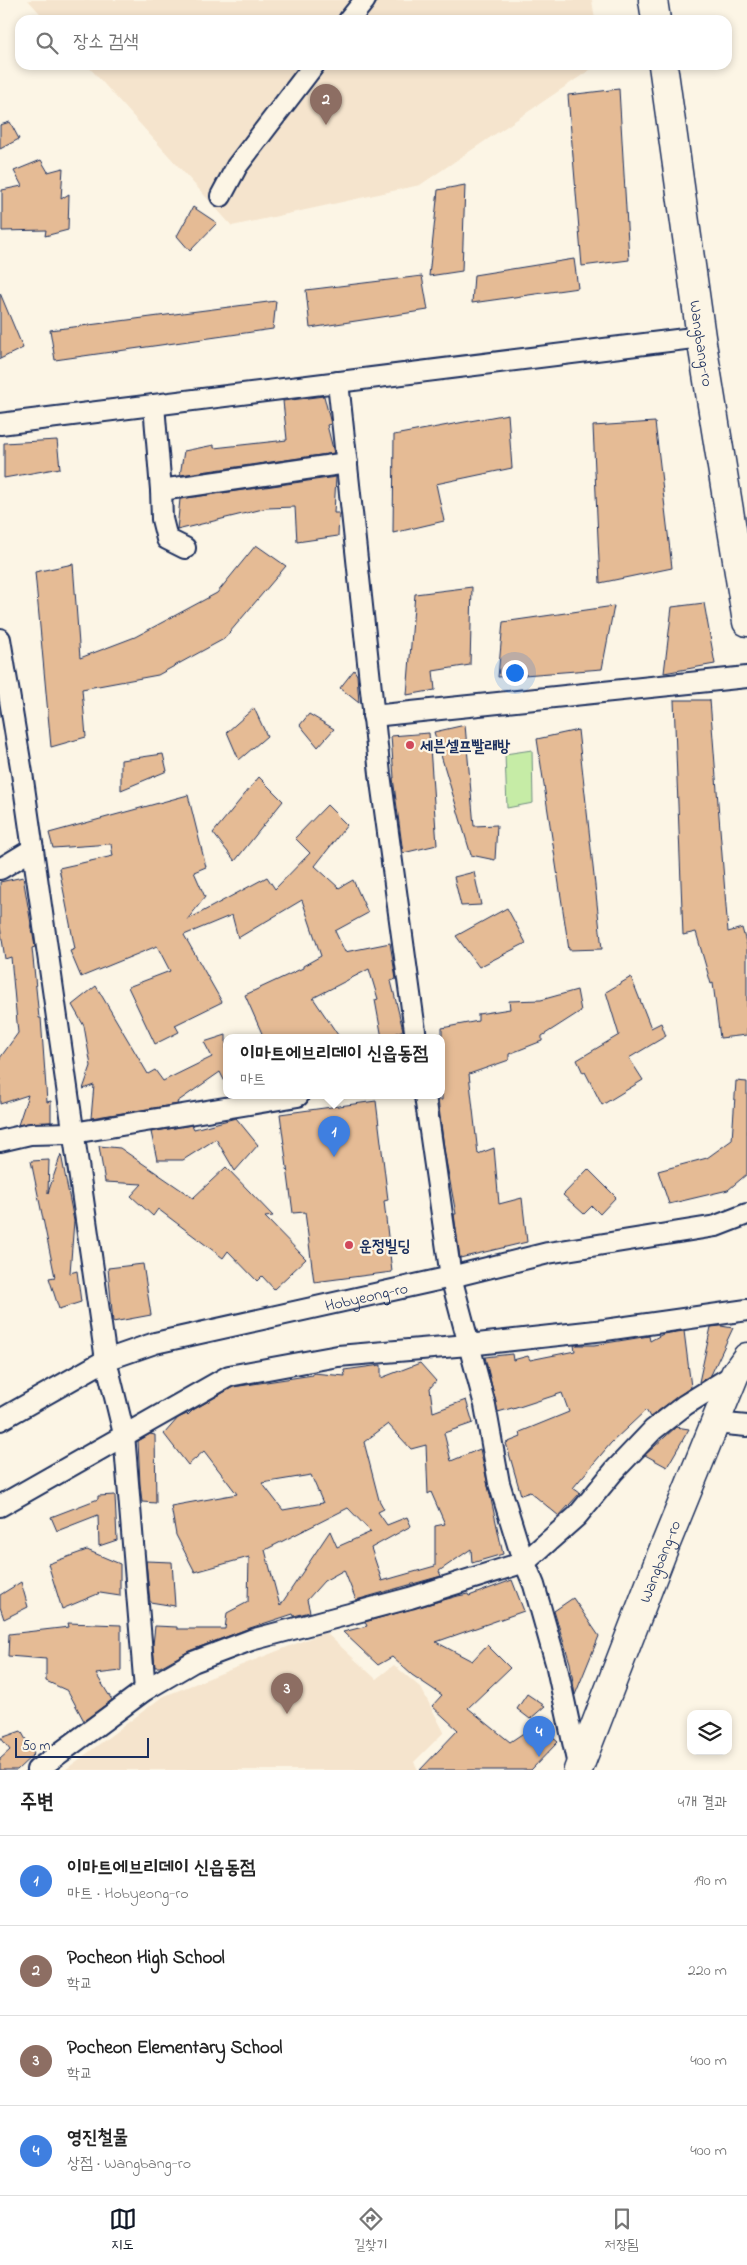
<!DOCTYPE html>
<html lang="ko">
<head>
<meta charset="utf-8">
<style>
  :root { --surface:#fff; --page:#f6f6f6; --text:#222; --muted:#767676; --line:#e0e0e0; --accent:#111827 }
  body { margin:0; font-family:"Indie Flower","Poor Story",sans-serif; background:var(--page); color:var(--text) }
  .controls { position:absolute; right:15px; bottom:15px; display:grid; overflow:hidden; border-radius:10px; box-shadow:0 2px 8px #0003 }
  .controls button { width:45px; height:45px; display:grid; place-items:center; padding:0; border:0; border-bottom:1px solid var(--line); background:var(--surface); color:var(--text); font:25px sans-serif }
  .scale { position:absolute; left:15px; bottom:12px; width:134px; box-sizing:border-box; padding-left:5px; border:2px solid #1b2f5e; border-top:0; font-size:14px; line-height:18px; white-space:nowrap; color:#1b2f5e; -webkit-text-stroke:4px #fcf5e5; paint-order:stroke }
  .you { position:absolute; left:514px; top:672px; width:18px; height:18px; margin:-12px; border:4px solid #fff; border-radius:50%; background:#1a73e8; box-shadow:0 0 0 8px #1a73e833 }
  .badge { display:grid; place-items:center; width:32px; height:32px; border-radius:50%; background:var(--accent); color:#fff; font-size:16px; font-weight:700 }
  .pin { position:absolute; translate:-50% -41px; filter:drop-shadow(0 1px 2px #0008) }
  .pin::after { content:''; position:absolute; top:26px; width:18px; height:15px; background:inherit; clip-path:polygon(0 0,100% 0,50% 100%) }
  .popup { position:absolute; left:223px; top:1034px; width:222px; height:65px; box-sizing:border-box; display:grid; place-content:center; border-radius:10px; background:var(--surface); filter:drop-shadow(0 1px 4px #0005); font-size:16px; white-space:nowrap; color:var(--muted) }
  .popup b { font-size:19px; color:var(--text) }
  .popup::after { content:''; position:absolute; left:50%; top:100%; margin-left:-10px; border:10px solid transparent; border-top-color:var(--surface) }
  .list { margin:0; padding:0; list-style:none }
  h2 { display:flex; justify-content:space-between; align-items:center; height:65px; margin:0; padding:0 20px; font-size:21px }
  h2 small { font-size:16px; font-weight:400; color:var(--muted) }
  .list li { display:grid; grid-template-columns:32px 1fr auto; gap:15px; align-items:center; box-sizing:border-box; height:90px; padding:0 20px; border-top:1px solid var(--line) }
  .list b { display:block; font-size:19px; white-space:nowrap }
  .list p { margin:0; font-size:16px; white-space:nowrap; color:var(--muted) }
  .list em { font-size:16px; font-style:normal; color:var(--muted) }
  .icon { flex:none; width:28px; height:28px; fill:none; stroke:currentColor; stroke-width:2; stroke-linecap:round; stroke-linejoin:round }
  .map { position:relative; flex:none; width:747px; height:1770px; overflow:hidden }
  .search { position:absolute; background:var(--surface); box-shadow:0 2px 8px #0003; left:15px; right:15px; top:15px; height:55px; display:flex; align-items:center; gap:12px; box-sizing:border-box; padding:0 18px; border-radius:15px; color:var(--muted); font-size:19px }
  .sheet { height:425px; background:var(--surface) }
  nav { display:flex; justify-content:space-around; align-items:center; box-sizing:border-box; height:70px; border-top:1px solid var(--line); background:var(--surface); font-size:14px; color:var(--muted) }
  nav a { display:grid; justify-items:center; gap:2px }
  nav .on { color:var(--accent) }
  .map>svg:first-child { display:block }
  .built { fill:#f5e4cd }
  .green { fill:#c6eca6; stroke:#708e82 }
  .building { fill:#e5bb95; stroke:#1b2f5e; fill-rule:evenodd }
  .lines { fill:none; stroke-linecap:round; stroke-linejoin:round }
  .street-casing { stroke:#1b2f5e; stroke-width:24 }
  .secondary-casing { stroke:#1b2f5e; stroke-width:31 }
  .street { stroke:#fcf5e5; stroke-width:20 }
  .secondary { stroke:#fcf5e5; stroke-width:28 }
  .poi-dot { fill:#d1495b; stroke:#fcf5e5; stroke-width:2 }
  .labels { text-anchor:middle; stroke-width:4.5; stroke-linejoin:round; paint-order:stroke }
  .street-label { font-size:16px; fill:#1b2f5e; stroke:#fcf5e5 }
  .poi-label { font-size:16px; font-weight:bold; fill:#1b2f5e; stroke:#fcf5e5; text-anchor:start }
</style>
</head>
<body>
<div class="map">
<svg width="747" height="1770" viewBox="0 0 747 1770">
  <rect width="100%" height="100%" fill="#fcf5e5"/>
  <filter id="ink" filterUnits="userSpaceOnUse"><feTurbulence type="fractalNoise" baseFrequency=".02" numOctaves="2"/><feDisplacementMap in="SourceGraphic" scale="10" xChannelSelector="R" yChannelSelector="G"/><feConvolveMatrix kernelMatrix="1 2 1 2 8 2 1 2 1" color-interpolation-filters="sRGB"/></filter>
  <g filter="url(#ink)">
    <!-- built -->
    <path class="built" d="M28 0H592L595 20H46Z
      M87 65H597L420 185 232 226Z
      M325 1632 376 1679 394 1665 421 1688 444 1732 414 1762 418 1770H65L162 1697Z"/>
    <!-- green -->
    <path class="green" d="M532 750 533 803 507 808 505 754Z"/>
    <!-- building -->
    <path class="building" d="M619 89 629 260 582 266 568 95Z
      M10 122 19 139 0 149V125Z
      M41 160 48 172 63 168 61 199 69 194 68 230 45 236 46 230 2 231V190L22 186 14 171Z
      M465 185 462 271 429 276 438 190Z
      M193 207 217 223 190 251 177 236Z
      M574 259 578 288 472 303 474 275Z
      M422 276 428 310 310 328 306 290Z
      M0 293 23 348 0 359Z
      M276 301 273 329 55 360 50 330Z
      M324 396 331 424 327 425 334 453 180 475 184 451 214 445V448L287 440 283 401Z
      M508 414 512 468 436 484 444 521 393 533 394 435Z
      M655 422 672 568 600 583 593 426Z
      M57 440 60 468 4 478V443Z
      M336 477 334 513H339L338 536 297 542 295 507 267 508 177 530 180 499Z
      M256 545 286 566 224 639 158 675 82 689 86 737 51 747 35 572 73 564 80 658 135 637 217 593Z
      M472 587 470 665 433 671 435 690 407 695 415 594Z
      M704 603 715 664 664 673 672 607Z
      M614 606 602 669 498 677 503 622Z
      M354 670 357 675 359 703 340 688Z
      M674 700H710L728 932 742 928 747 946V1035L720 1038 713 983 711 984 696 932 683 935Z
      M254 708 267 736 239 760 227 732Z
      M309 714 334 729 318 747 300 725Z
      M465 725 474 826 497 825 495 860 471 855 434 732Z
      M578 730 602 949 569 950 537 739Z
      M429 733 437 845 403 853 393 778H394L391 736Z
      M163 754 167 771 121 790V760Z
      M259 777 283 801 235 861 213 833Z
      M188 795 206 867 194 872 205 897 187 920 267 877 275 889 310 853 295 838 327 805 347 825 315 866 339 888 353 880 368 913 335 931 345 952 390 943 396 979 391 981 403 1030 387 1038H382L375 1000 378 999 369 969 313 998 340 1038H264L245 995 303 968V966L321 956 302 900 238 938 232 915 184 935 222 1002 175 1025 179 1032 155 1044 128 987 170 971 157 946 81 977 70 951 75 949 59 868 113 856 111 844 53 848 49 833Z
      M474 872 481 905 461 906 454 877Z
      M23 877 35 947 32 948 39 1018H41L47 1102 51 1101V1122L18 1125 28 1095 0 1104V1058L18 1033 11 957 5 959 0 926V882Z
      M507 908 526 943 479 967 456 936Z
      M631 977 651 1028 661 1023 666 1036 629 1058 643 1080 602 1105 585 1072 583 1073 577 1060 619 1035 606 992Z
      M96 986 148 1074 155 1070 163 1081 212 1057 204 1042 226 1035V1084L220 1072 177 1102 178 1104 91 1118 94 1085 83 1089 91 1066 84 1026 72 1005Z
      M577 990 581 1011 542 1036V1041L509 1054V1060L469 1074 478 1154 494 1148 499 1204 522 1198 527 1242 460 1258 454 1214H456L445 1155 438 1100H442V1028L478 1021V1014L510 1009 509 1001 541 1000Z
      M736 1081 747 1082V1174L728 1190 669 1204 658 1171 707 1158 732 1140Z
      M376 1101 388 1200 384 1201 392 1272 314 1282 305 1212 293 1213 280 1114Z
      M236 1118 258 1145 235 1171 216 1139 183 1160H157L151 1132 192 1125 194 1129Z
      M99 1146 120 1148 193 1198 226 1167 273 1216 265 1217 306 1259 274 1289 262 1276 257 1281 228 1251 223 1258 158 1209 153 1216 131 1196 142 1184 105 1182Z
      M61 1154 74 1221 70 1273 77 1271 81 1302 59 1309 49 1278 55 1277 31 1161 49 1160 48 1193Z
      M588 1169 616 1197 600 1214 592 1206 584 1214 563 1195Z
      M143 1264 151 1315 113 1322 108 1268Z
      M721 1326 733 1328 711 1375 699 1382 711 1327Z
      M684 1331 691 1387 650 1417 646 1410 611 1443 573 1488 580 1493 559 1516 530 1492 521 1495 506 1443 521 1437 520 1432 569 1412 562 1393 513 1409 512 1408 498 1412 485 1357 512 1354 513 1360 528 1356 530 1360 575 1351 574 1345H594L649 1336 650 1341 663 1334Z
      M420 1363 436 1381 430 1388 433 1412 466 1400 473 1423 444 1433 451 1461 480 1449 503 1554 472 1563 471 1549 439 1571 441 1576 356 1600 344 1570 324 1581 307 1600 310 1612 294 1616 293 1614 247 1629 189 1651 160 1667H155L153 1645 155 1626 177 1627V1629H225L227 1613 248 1602 249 1557 195 1572 176 1535 171 1506 237 1494 204 1451 188 1465 164 1434 178 1418 187 1414 188 1415 193 1410 233 1387 313 1375V1373L345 1376 344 1370 381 1365V1378ZM388 1424 411 1449 426 1445 428 1494 431 1492 445 1524 435 1526V1566L382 1581 371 1548 411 1526 407 1517 387 1525 378 1512 384 1509 379 1500 364 1442ZM311 1475 323 1503 283 1510 262 1483ZM348 1508 371 1532 337 1547 330 1531 280 1606 265 1550Z
      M676 1427 689 1429 667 1467 645 1455Z
      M150 1434 155 1435 156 1503 142 1502 140 1484 138 1441Z
      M115 1495 117 1540 99 1546 98 1515 57 1531 51 1517 98 1499V1496Z
      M87 1550 120 1564V1596L100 1593 62 1609 48 1564Z
      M146 1561 172 1562 175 1606 150 1602Z
      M512 1580 524 1611 436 1642 472 1661 487 1645 510 1668 468 1708 510 1742 537 1724 558 1742 531 1770H420L458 1730 432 1706 442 1695 412 1675 392 1657 378 1665 343 1632 367 1626 365 1622 458 1596 468 1594 469 1596Z
      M21 1582 28 1607 4 1619 0 1607V1595Z
      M573 1598 599 1636 575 1695 570 1663 554 1611Z
      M68 1623 121 1625V1671L96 1674 112 1700 84 1721 68 1691 46 1681V1659L8 1656 9 1634 69 1627Z
      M527 1694 545 1706 530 1719 517 1709Z
      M21 1731 34 1754 17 1770H0V1759L10 1750 1 1738Z"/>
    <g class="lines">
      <!-- street casing -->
      <g class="street-casing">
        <g id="street">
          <path d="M349 20 365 0"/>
          <path d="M221 196 237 166 314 65"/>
          <path d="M338 382 380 774 416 1038"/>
          <path d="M154 405 161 490 347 463"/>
          <path d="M0 424 701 337"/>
          <path d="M161 490 162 519 167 539 185 548"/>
          <path d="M0 639 22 773 106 1360 124 1434 145 1690"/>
          <path d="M373 716 747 677"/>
          <path d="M0 869 33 849"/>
          <path d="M425 1096 451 1277 485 1405 499 1483 520 1551 534 1585 556 1663 579 1770"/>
          <path d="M0 1141 30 1134 73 1133 298 1096"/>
          <path id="s1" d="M0 1420 106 1360 155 1343 451 1277 548 1253 716 1226 747 1214"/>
          <path d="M715 1423 747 1426"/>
          <path d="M0 1506 229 1376 338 1356 468 1345 605 1330 747 1310"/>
          <path d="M37 1770 145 1690 193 1662 251 1640 410 1598 525 1562 577 1516 614 1471 653 1430 685 1405 735 1374"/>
        </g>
      </g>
      <!-- secondary casing -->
      <g class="secondary-casing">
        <g id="secondary">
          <path d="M653 0 656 20"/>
          <path id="s2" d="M663 65 701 337 747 622"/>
          <path id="s3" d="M578 1770 662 1553 735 1374 747 1357"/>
        </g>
      </g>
      <!-- street -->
      <use href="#street" class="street"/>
      <!-- secondary -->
      <use href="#secondary" class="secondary"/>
    </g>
  </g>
  <!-- markers -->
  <g class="poi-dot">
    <circle cx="410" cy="745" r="5"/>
    <circle cx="349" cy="1245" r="5"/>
  </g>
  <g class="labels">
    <!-- street labels -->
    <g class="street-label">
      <text dy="6" stroke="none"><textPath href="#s2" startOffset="281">Wangbang-ro</textPath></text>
      <text dy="6" stroke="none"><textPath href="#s1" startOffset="390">Hobyeong-ro</textPath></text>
      <text dy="6" stroke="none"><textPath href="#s3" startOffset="224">Wangbang-ro</textPath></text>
    </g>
    <!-- poi labels -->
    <g class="poi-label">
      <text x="420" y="751">세븐셀프빨래방</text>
      <text x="359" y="1251">운정빌딩</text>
    </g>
  </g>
</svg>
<div class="controls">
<button><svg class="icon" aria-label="layers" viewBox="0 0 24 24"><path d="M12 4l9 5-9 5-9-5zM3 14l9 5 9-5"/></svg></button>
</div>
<div class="scale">50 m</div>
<div class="you"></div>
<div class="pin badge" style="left:334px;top:1157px;background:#3f7fe0">1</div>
<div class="popup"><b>이마트에브리데이 신읍동점</b>마트</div>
<div class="pin badge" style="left:326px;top:125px;background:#8d6e63">2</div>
<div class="pin badge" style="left:287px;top:1714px;background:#8d6e63">3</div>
<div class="pin badge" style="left:539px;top:1757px;background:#3f7fe0">4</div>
<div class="search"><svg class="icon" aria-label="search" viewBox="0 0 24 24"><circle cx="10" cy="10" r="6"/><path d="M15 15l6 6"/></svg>장소 검색</div>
</div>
<section class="sheet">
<h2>주변<small>4개 결과</small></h2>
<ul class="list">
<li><span class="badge" style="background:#3f7fe0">1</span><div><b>이마트에브리데이 신읍동점</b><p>마트 · Hobyeong-ro</p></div><em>190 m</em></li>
<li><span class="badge" style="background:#8d6e63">2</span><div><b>Pocheon High School</b><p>학교</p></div><em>220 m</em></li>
<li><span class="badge" style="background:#8d6e63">3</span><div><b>Pocheon Elementary School</b><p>학교</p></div><em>400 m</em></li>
<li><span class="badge" style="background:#3f7fe0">4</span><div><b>영진철물</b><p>상점 · Wangbang-ro</p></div><em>400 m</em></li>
</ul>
</section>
<nav>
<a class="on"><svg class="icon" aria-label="map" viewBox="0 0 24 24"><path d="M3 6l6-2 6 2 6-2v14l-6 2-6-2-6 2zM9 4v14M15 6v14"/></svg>지도</a>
<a><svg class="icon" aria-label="directions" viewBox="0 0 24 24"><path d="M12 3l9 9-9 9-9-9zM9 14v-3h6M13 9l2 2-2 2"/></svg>길찾기</a>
<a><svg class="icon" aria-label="saved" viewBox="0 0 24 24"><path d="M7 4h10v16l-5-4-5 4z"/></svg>저장됨</a>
</nav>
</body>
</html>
